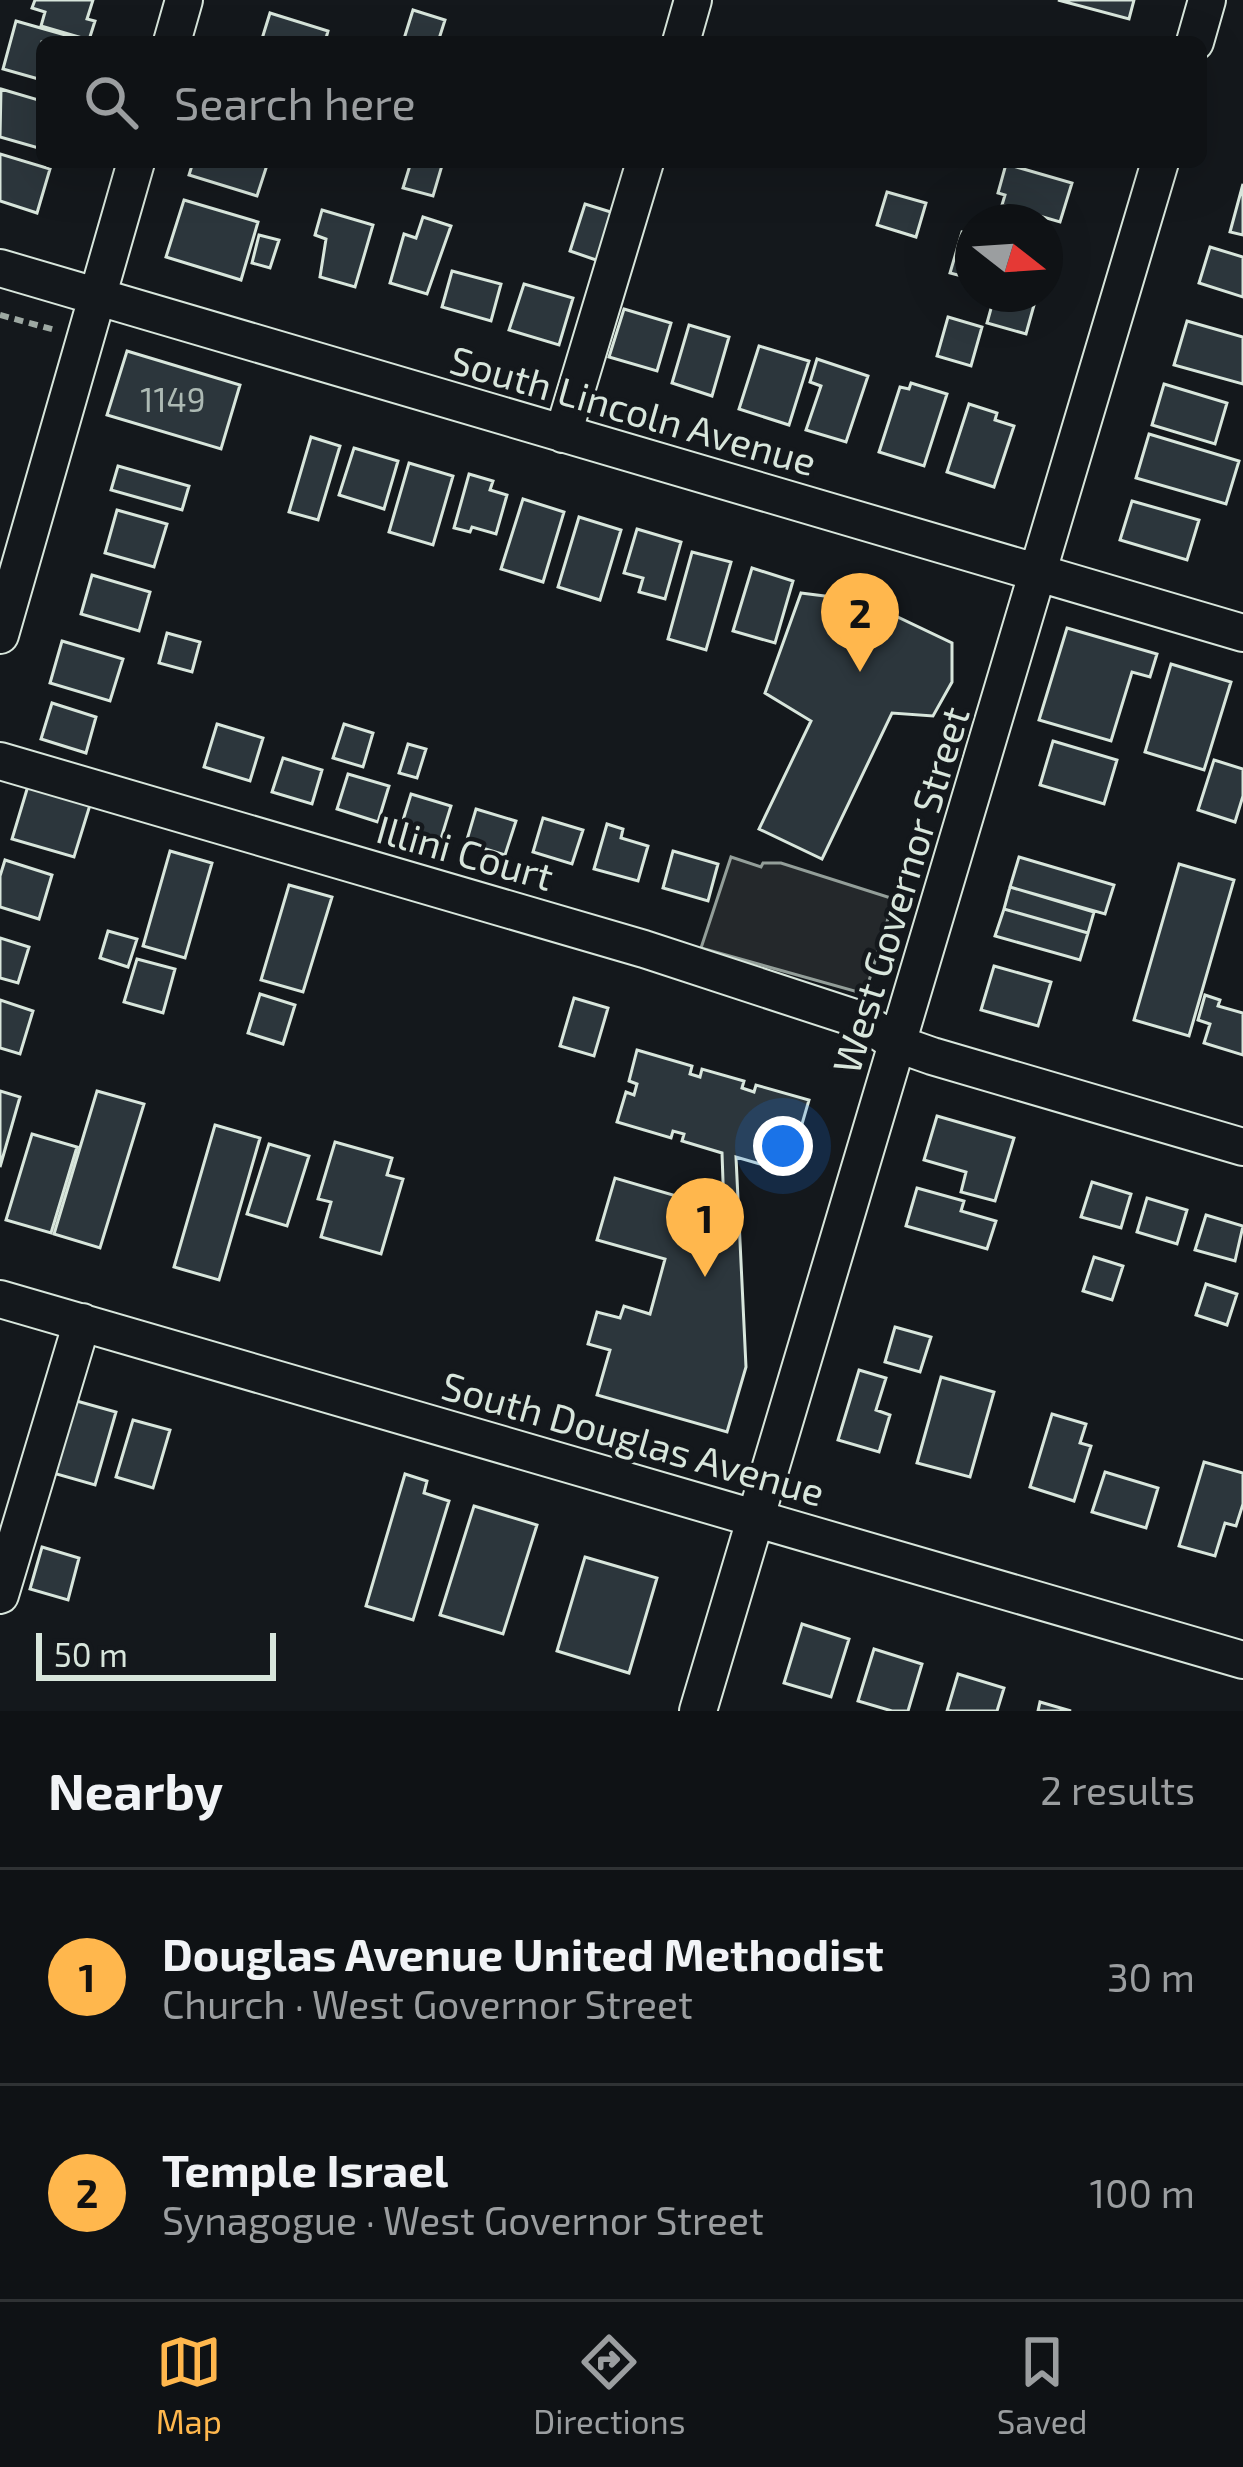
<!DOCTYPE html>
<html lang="en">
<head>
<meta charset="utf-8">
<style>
  :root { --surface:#0f1215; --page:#1d2022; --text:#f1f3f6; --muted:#9b9ea0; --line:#2f3234; --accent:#ffb74d }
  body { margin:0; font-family:"Exo 2",sans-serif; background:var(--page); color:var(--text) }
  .compass { position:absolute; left:955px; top:204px; width:108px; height:108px; border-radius:50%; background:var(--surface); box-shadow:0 12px 48px #0002; rotate:107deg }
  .scale { position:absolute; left:36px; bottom:30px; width:240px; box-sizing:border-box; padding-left:12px; border:6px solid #d8e6dc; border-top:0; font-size:33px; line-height:42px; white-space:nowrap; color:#d8e6dc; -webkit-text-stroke:9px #14181c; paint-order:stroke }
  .you { position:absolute; left:783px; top:1146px; width:42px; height:42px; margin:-30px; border:9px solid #fff; border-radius:50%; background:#1a73e8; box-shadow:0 0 0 18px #1a73e833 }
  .badge { display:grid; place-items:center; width:78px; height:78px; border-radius:50%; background:var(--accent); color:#111; font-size:39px; font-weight:700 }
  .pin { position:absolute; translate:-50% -99px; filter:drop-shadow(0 3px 6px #0008) }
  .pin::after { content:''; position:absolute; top:63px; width:42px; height:36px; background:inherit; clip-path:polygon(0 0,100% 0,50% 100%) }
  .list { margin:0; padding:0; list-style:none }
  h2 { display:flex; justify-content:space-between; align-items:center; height:156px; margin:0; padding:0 48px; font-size:51px }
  h2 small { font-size:39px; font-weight:400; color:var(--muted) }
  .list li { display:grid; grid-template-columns:78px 1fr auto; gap:36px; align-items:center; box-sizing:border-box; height:216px; padding:0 48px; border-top:3px solid var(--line) }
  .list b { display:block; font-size:45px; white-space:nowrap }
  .list p { margin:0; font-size:39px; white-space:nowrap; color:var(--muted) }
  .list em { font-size:39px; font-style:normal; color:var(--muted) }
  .icon { flex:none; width:66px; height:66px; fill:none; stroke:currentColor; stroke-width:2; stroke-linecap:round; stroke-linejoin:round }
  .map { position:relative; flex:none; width:1243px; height:1711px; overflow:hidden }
  .search { position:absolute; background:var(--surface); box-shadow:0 12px 48px #0002; left:36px; right:36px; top:36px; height:132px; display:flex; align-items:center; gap:30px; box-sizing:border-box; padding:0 42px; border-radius:18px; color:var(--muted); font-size:45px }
  .sheet { height:588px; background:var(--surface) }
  nav { display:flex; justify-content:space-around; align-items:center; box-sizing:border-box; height:168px; border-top:3px solid var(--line); background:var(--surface); font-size:33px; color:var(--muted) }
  nav a { display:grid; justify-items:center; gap:6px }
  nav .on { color:var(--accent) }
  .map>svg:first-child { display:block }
  .parking { fill:#24282b; stroke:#939e99; stroke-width:3 }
  .building { fill:#2c363c; stroke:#d8e6dc; stroke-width:3 }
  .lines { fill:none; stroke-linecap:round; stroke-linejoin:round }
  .minor-casing { stroke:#d8e6dc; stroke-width:40 }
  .path { stroke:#9da8a2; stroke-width:6; stroke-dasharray:9 6; stroke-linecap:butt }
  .minor { stroke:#14181c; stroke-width:36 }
  .labels { text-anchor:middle; stroke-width:9; stroke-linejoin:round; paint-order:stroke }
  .number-label { font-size:33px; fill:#adbab4 }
  .street-label { font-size:39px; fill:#d8e6dc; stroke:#14181c }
</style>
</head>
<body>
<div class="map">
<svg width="1243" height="1711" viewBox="0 0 1243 1711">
  <rect width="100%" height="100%" fill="#14181c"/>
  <!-- parking -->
  <path class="parking" d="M731 857 761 867 763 863H781L894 899 865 994 701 948Z"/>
  <!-- building -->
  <path class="building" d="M35 0H93L87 19 95 21 89 40 41 26 45 12 32 8Z
    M1058 0H1134L1129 19Z
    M413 10 445 20 438 42H403Z
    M270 13 328 31 325 42H261Z
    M16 21 90 42H42V80L3 69Z
    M1 89 42 101V149L0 137Z
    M0 154 50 169 37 213 0 201Z
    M193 162H268L257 196 189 175Z
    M411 162H443L433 196 403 188Z
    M1006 164 1072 183 1060 222 1002 205 1005 195 998 193Z
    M1243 184V235L1230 232Z
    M887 192 926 203 916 237 877 225Z
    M184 200 258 222 241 280 166 257Z
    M585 204 614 213 599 261 570 251Z
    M322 210 373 225 355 287 320 277 326 239 315 235Z
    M423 217 451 226 427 294 390 283 404 234 416 238Z
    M962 232 973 235V279L950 273Z
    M259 235 279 240 270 268 252 263Z
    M1210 247 1243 257V297L1199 283Z
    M452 271 501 284 491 321 442 307Z
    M524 284 573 298 559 345 509 330Z
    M995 294 1034 305 1026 334 987 323Z
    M624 309 671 323 657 371 609 357Z
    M948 317 982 327 971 366 937 356Z
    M1187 321 1243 337V384L1174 365Z
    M689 325 729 337 712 396 672 383Z
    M759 346 809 361 789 425 739 409Z
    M127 351 240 385 221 449 107 415Z
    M817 359 868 376 846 442 806 430 821 386 810 382Z
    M911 383 947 394 924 466 879 452 900 387 909 389Z
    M1164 384 1227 403 1215 444 1152 425Z
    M969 404 997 413 995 420 1014 426 994 487 947 472Z
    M1149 434 1239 461 1226 504 1136 478Z
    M311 437 340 446 318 520 289 512Z
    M354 448 398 461 384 509 339 495Z
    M409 463 453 476 433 545 389 532Z
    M118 466 189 486 182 510 111 490Z
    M469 474 493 481 490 490 507 495 496 534 472 527 470 532 454 528Z
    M523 499 564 512 543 582 501 569Z
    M1132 501 1199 520 1187 560 1120 540Z
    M117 510 167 524 154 567 105 553Z
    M579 517 621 530 600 600 558 587Z
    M637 529 681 542 665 599 639 592 643 578 624 573Z
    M692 552 731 562 706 650 668 639Z
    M752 568 793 581 775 643 733 631Z
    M92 575 150 592 139 631 81 614Z
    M801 593 864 601 952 643V682L933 716 892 713 822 859 759 829 811 721 765 693Z
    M1067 628 1157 654 1150 677 1132 672 1111 741 1039 720Z
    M167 633 200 642 192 672 159 663Z
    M62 641 123 659 110 701 50 683Z
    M1171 664 1231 682 1204 770 1145 752Z
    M52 703 96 717 86 753 41 739Z
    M217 724 263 738 250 781 204 767Z
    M344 724 373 733 363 767 333 758Z
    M1053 741 1117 760 1104 804 1040 785Z
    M408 744 426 749 417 778 399 773Z
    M283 758 322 770 312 804 272 792Z
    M1214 760 1243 769V796L1235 822 1198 810Z
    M348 774 389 786 378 822 337 809Z
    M28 786 90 805 74 857 12 839Z
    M411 794 451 806 440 842 400 830Z
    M476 809 516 821 505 855 466 843Z
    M543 818 583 830 572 864 533 852Z
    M607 824 623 829 621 838 648 846 638 881 594 869Z
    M170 851 212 863 185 958 143 946Z
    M673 851 718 864 708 901 663 888Z
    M1019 857 1114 885 1105 914 1010 887Z
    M5 860 52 875 39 919 0 907V876Z
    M1179 864 1234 880 1189 1036 1134 1020Z
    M289 885 332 897 303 992 261 980Z
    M1010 887 1094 912 1088 933 1004 909Z
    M1004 909 1088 933 1080 960 995 936Z
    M108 931 137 939 128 967 100 958Z
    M0 938 29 947 18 983 0 978Z
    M137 959 175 969 163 1013 124 1002Z
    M994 966 1051 982 1038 1026 981 1010Z
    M260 994 295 1005 283 1044 248 1033Z
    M1205 995 1220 1000 1218 1006 1243 1013V1055L1204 1043 1210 1024 1198 1020Z
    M574 998 608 1008 594 1056 560 1046Z
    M0 1000 33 1011 20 1054 0 1048Z
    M637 1050 692 1066 690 1074 700 1077 702 1069 744 1081 742 1088 754 1092 756 1085 809 1100 800 1131 793 1129 790 1139 797 1141 788 1172 736 1157 746 1367 727 1432 597 1395 610 1350 588 1344 597 1312 620 1318 624 1306 650 1314 665 1259 597 1240 615 1178 724 1210 722 1153 682 1141 684 1134 673 1131 671 1138 617 1122 626 1092 634 1095 637 1084 629 1081Z
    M0 1091 20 1097 0 1167Z
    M97 1091 144 1104 100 1248 54 1234Z
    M937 1116 1014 1138 995 1201 961 1192 966 1172 924 1160Z
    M215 1125 260 1138 219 1280 174 1267Z
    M32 1134 77 1147 51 1233 6 1220Z
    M335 1142 392 1158 387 1175 403 1179 381 1254 321 1237 331 1202 318 1199Z
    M269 1144 309 1156 287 1226 247 1214Z
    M1092 1182 1131 1194 1121 1228 1081 1217Z
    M917 1188 964 1201 961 1211 996 1221 987 1249 906 1226Z
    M1147 1198 1187 1210 1177 1244 1137 1232Z
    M1206 1215 1243 1226 1235 1261 1195 1250Z
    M1094 1257 1123 1266 1112 1300 1083 1291Z
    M1206 1284 1237 1294 1227 1325 1196 1315Z
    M895 1327 931 1337 920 1372 885 1362Z
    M859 1370 886 1378 876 1410 890 1415 879 1452 838 1440Z
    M941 1377 994 1392 970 1477 917 1463Z
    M66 1398 116 1412 95 1485 46 1471Z
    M1052 1414 1086 1424 1080 1443 1091 1446 1074 1501 1030 1487Z
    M133 1420 170 1430 153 1488 116 1477Z
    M1204 1462 1243 1473V1504L1236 1526 1225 1523 1215 1556 1179 1546Z
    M1105 1472 1158 1488 1146 1528 1092 1512Z
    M405 1474 427 1481 424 1493 449 1501 413 1620 366 1606Z
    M474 1506 537 1525 503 1634 440 1615Z
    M42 1547 79 1558 68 1600 30 1589Z
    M585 1557 657 1578 629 1673 557 1651Z
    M802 1624 849 1639 831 1697 784 1683Z
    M874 1649 922 1664 908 1711H892L858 1701Z
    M958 1674 1004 1688 997 1711H947Z
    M1040 1702 1071 1711H1038Z"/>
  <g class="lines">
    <!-- minor casing -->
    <g class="minor-casing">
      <path id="minor" d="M172 42 184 0
        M681 42 693 0
        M1195 42 1207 0
        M0 268 1243 633
        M563 434 645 162
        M0 635 136 162
        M0 761 644 949 861 1020 898 1044 932 1056 1243 1147
        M0 1299 1243 1660
        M0 1595 82 1322
        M698 1711 1160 162"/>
    </g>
    <!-- path -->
    <path class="path" d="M0 315 55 330"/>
    <!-- minor -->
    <use href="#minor" class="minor"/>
  </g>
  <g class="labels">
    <!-- number labels -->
    <g class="number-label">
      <text x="173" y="412">1149</text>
    </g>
    <!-- street labels -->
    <g class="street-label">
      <text transform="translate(633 411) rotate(16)" y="14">South Lincoln Avenue</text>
      <text transform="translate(465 853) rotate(16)" y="14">Illini Court</text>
      <text transform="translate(901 890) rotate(-73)" y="14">West Governor Street</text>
      <text transform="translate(633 1439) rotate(16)" y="14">South Douglas Avenue</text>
    </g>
  </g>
</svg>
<svg class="compass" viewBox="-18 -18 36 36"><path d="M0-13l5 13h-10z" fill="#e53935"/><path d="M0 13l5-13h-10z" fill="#9b9ea0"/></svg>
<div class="scale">50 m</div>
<div class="you"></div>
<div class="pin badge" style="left:705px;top:1277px">1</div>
<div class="pin badge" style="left:860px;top:672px">2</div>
<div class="search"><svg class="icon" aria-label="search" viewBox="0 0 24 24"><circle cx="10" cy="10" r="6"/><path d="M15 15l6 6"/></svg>Search here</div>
</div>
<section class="sheet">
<h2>Nearby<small>2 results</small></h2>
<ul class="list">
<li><span class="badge">1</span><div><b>Douglas Avenue United Methodist</b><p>Church · West Governor Street</p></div><em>30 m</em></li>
<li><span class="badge">2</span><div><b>Temple Israel</b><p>Synagogue · West Governor Street</p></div><em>100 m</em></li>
</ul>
</section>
<nav>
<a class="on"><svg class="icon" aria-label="map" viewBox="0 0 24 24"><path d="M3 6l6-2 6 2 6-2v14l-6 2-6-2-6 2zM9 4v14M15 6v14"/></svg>Map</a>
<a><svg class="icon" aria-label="directions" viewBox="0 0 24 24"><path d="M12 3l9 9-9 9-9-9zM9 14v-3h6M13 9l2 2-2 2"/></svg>Directions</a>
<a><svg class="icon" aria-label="saved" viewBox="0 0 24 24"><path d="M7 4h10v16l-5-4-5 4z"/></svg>Saved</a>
</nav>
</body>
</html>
